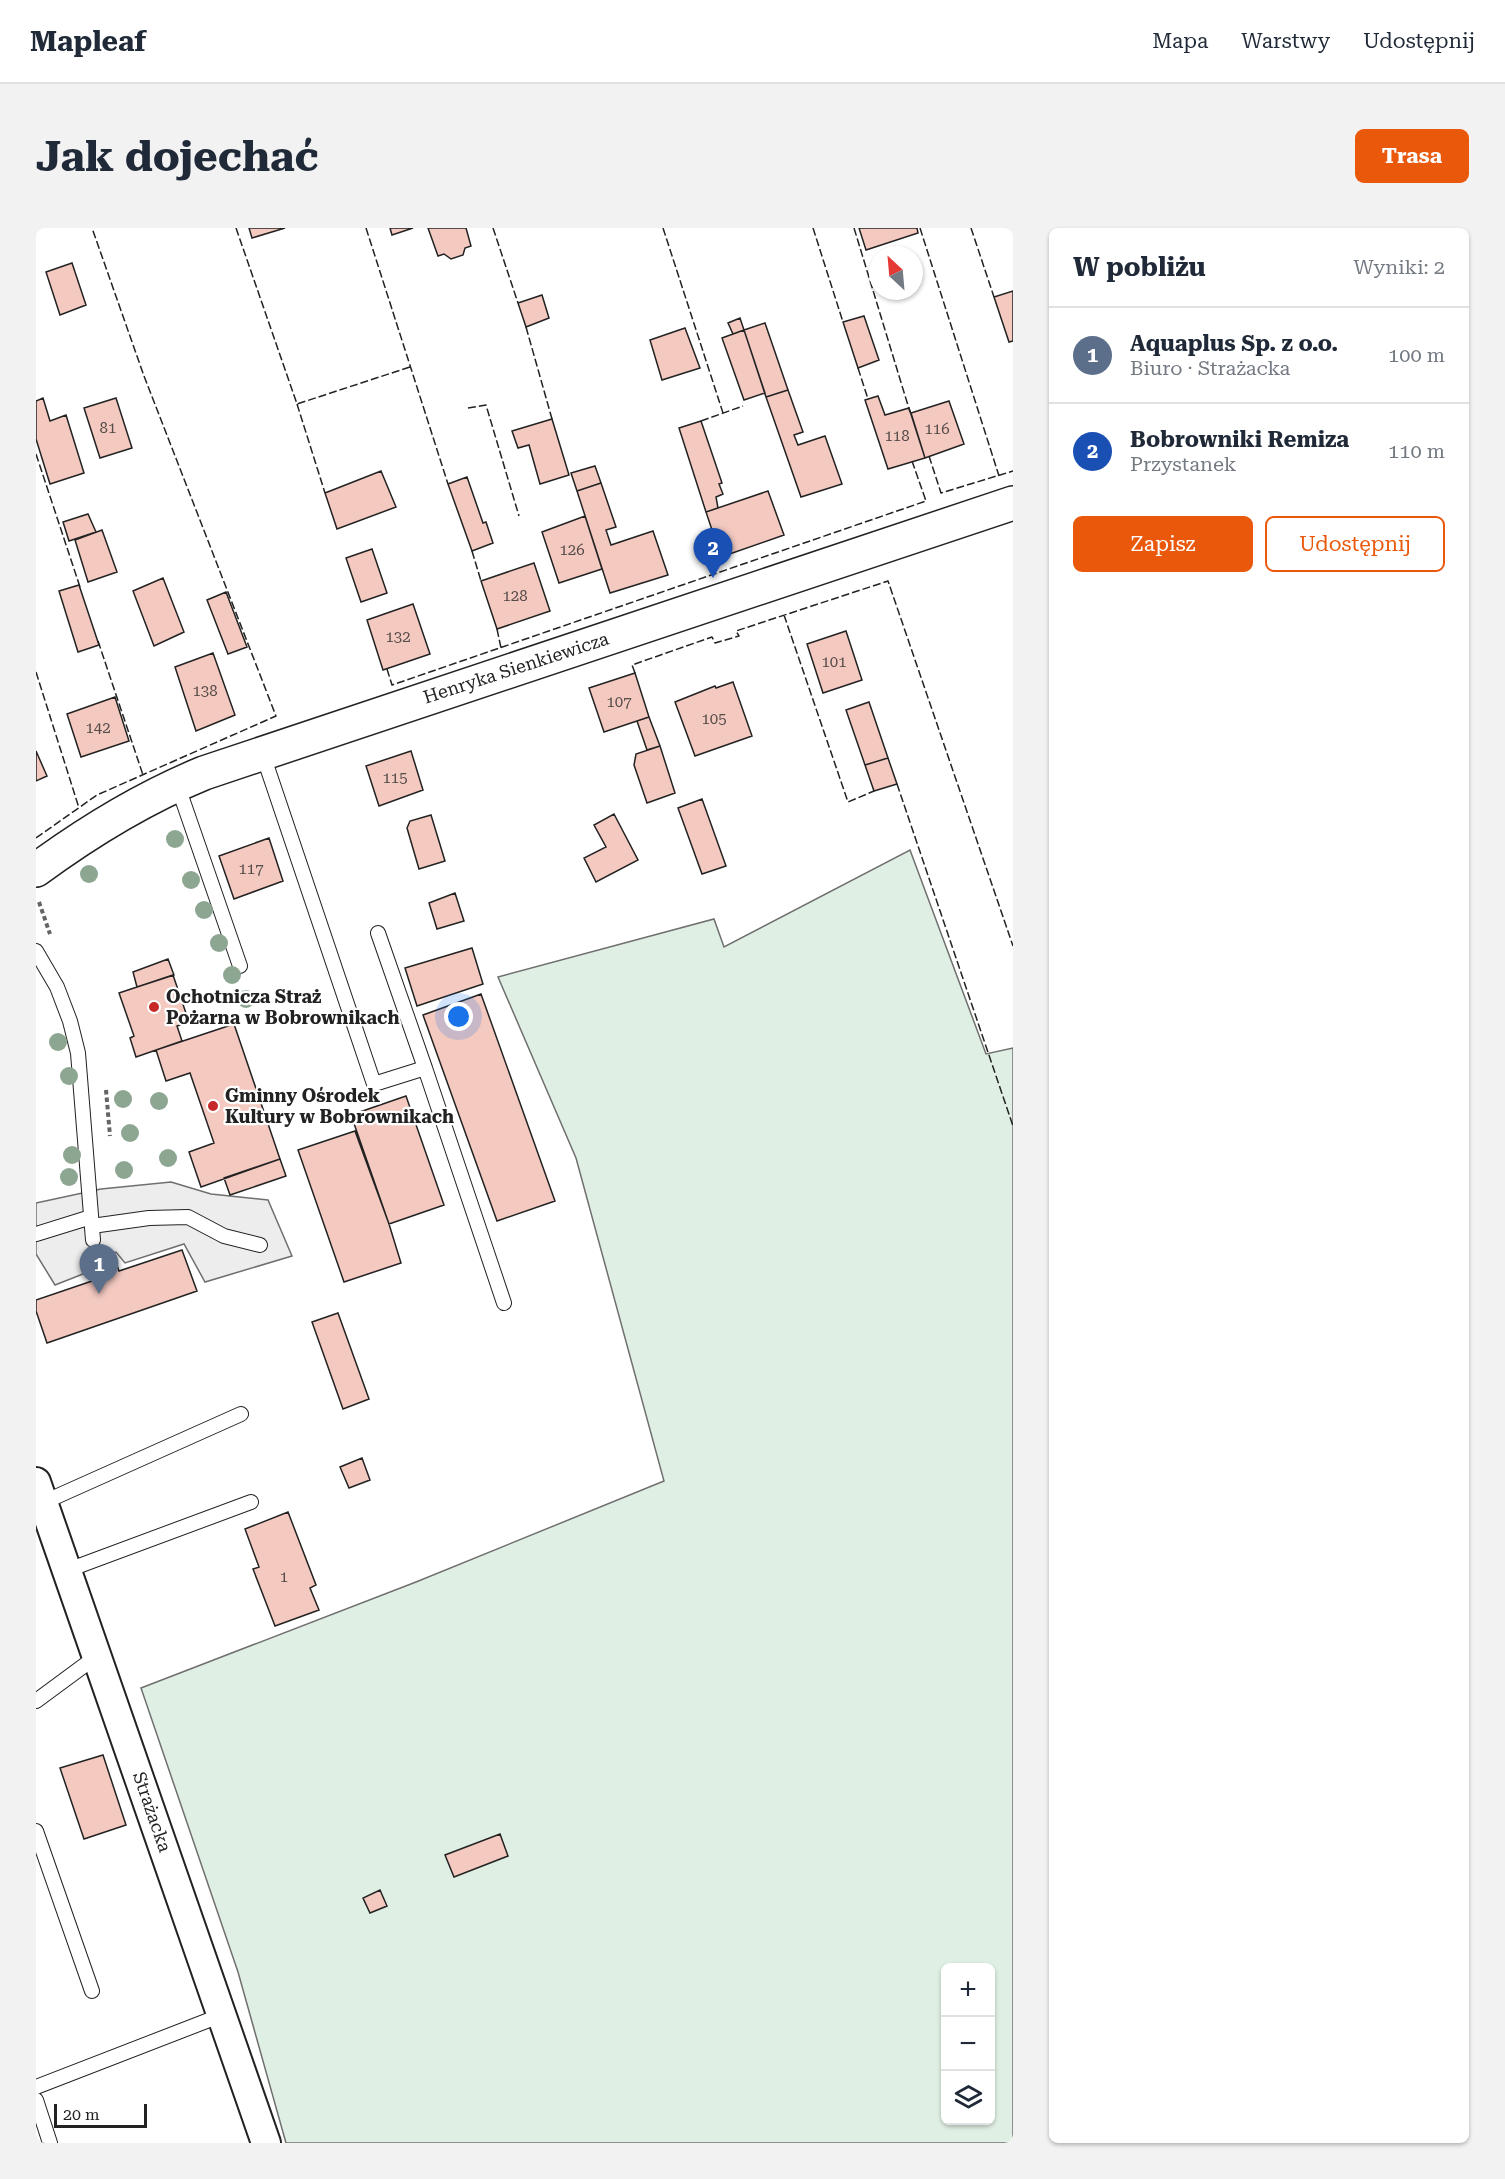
<!DOCTYPE html>
<html lang="pl">
<head>
<meta charset="utf-8">
<style>
  :root { --surface:#fff; --page:#f2f2f3; --text:#1f2937; --muted:#747a83; --line:#e0e1e3; --accent:#ea580c }
  body { margin:0; font-family:"Roboto Serif",serif; background:var(--page); color:var(--text) }
  .controls { position:absolute; right:18px; bottom:18px; display:grid; overflow:hidden; border-radius:9px; box-shadow:0 2px 4px #0004 }
  .controls button { width:54px; height:54px; display:grid; place-items:center; padding:0; border:0; border-bottom:2px solid var(--line); background:var(--surface); color:var(--text); font:30px sans-serif }
  .compass { position:absolute; left:833px; top:18px; width:54px; height:54px; border-radius:50%; background:var(--surface); box-shadow:0 2px 4px #0004; rotate:334deg }
  .scale { position:absolute; left:18px; bottom:15px; width:93px; box-sizing:border-box; padding-left:6px; border:3px solid #222; border-top:0; font-size:16px; line-height:21px; white-space:nowrap; color:#222; -webkit-text-stroke:4px #fff; paint-order:stroke }
  .you { position:absolute; left:423px; top:789px; width:21px; height:21px; margin:-15px; border:4px solid #fff; border-radius:50%; background:#1a73e8; box-shadow:0 0 0 9px #1a73e833 }
  .badge { display:grid; place-items:center; width:39px; height:39px; border-radius:50%; background:var(--accent); color:#fff; font-size:20px; font-weight:700 }
  .pin { position:absolute; translate:-50% -50px; filter:drop-shadow(0 2px 3px #0008) }
  .pin::after { content:''; position:absolute; top:32px; width:21px; height:18px; background:inherit; clip-path:polygon(0 0,100% 0,50% 100%) }
  .list { margin:0; padding:0; list-style:none }
  h2 { display:flex; justify-content:space-between; align-items:center; height:78px; margin:0; padding:0 24px; font-size:26px }
  h2 small { font-size:20px; font-weight:400; color:var(--muted) }
  .list li { display:grid; grid-template-columns:39px 1fr auto; gap:18px; align-items:center; box-sizing:border-box; height:96px; padding:0 24px; border-top:2px solid var(--line) }
  .list b { display:block; font-size:22px; white-space:nowrap }
  .list p { margin:0; font-size:20px; white-space:nowrap; color:var(--muted) }
  .list em { font-size:20px; font-style:normal; color:var(--muted) }
  .actions { display:flex; gap:12px; padding:18px 24px }
  .actions a { flex:1; padding:14px 0; border:2px solid var(--accent); border-radius:9px; text-align:center; font-size:21px; color:var(--accent) }
  .actions .main { background:var(--accent); color:#fff }
  .icon { flex:none; width:33px; height:33px; fill:none; stroke:currentColor; stroke-width:2; stroke-linecap:round; stroke-linejoin:round }
  .map { position:relative; flex:none; width:977px; height:1915px; overflow:hidden; border-radius:9px }
  header { display:flex; align-items:center; gap:36px; box-sizing:border-box; height:84px; padding:0 30px; background:var(--surface); border-bottom:2px solid var(--line) }
  header strong { font-size:28px }
  nav { display:flex; gap:33px; margin-inline-start:auto; font-size:21px }
  .intro { display:flex; align-items:center; justify-content:space-between; box-sizing:border-box; height:144px; padding:0 36px }
  h1 { margin:0; font-size:42px }
  .button { padding:15px 27px; border-radius:9px; background:var(--accent); color:#fff; font-size:21px; font-weight:700 }
  main { display:flex; gap:36px; padding:0 36px }
  aside { flex:1; background:var(--surface); border-radius:9px; box-shadow:0 2px 4px #0004 }
  .map>svg:first-child { display:block }
  .green { fill:#e0efe3; stroke:#6f6f6f; stroke-width:1.5; fill-rule:evenodd }
  .parking { fill:#ededed; stroke:#6f6f6f; stroke-width:1.5 }
  .building { fill:#f3c9c0; stroke:#222; stroke-width:1.5 }
  .lines { fill:none; stroke-linecap:round; stroke-linejoin:round }
  .service-casing { stroke:#222; stroke-width:16 }
  .minor-casing { stroke:#222; stroke-width:32 }
  .tertiary-casing { stroke:#222; stroke-width:36 }
  .path { stroke:#646464; stroke-width:4; stroke-dasharray:4.5 3; stroke-linecap:butt }
  .service { stroke:#fff; stroke-width:14 }
  .minor { stroke:#fff; stroke-width:28 }
  .tertiary { stroke:#fff; stroke-width:33 }
  .fence { stroke:#222; stroke-width:1.5; stroke-dasharray:8 3; stroke-linecap:butt }
  .tree { fill:#8da692 }
  .poi-dot { fill:#c62828; stroke:#fff; stroke-width:2 }
  .labels { text-anchor:middle; stroke-width:4.5; stroke-linejoin:round; paint-order:stroke }
  .number-label { font-size:15px; fill:#564c4a }
  .street-label { font-size:18px; fill:#222; stroke:#fff }
  .poi-label { font-size:18px; font-weight:bold; fill:#222; stroke:#fff; text-anchor:start }
</style>
</head>
<body>
<header>
<strong>Mapleaf</strong>
<nav><a>Mapa</a><a>Warstwy</a><a>Udostępnij</a></nav>
</header>
<div class="intro"><h1>Jak dojechać</h1><a class="button">Trasa</a></div>
<main>
<div class="map">
<svg width="977" height="1915" viewBox="0 0 977 1915">
  <rect width="100%" height="100%" fill="#fff"/>
  <!-- green -->
  <path class="green" d="M874 622 950 826 977 820V1915H250L202 1744 105 1460 380 1354 628 1253 540 930 462 749 678 691 688 719ZM910 1740H954V1892H910Z"/>
  <!-- parking -->
  <path class="parking" d="M135 954 175 966 232 972 256 1028 169 1054 148 1016 89 1035 80 1024 56 1030 46 1037 47 1046 19 1057 0 1026V975L65 961Z"/>
  <!-- building -->
  <path class="building" d="M213 0H249L216 10Z
    M354 0H377L356 7Z
    M392 0H430L435 18 429 20 427 27 415 31 408 26 402 28Z
    M823 0H881L882 5 830 22Z
    M36 35 50 77 24 87 10 44Z
    M977 63V113L973 114 958 69Z
    M506 67 513 90 490 99 482 75Z
    M828 88 843 132 822 140 807 94Z
    M704 90 708 102 697 106 692 95Z
    M729 95 752 162 730 169 708 102Z
    M649 100 664 140 626 152 614 112Z
    M708 102 729 165 708 172 686 110Z
    M752 162 767 204 758 207 762 217 789 208 806 256 765 269 730 169Z
    M842 168 849 187 873 180 889 230 852 241 829 172Z
    M7 170 14 193 30 187 48 245 14 256 0 211V173Z
    M80 170 96 220 64 230 48 180Z
    M913 173 928 216 889 230 875 185Z
    M516 191 533 247 504 256 493 217 482 220 476 203Z
    M665 193 686 255 683 256 687 266 680 269 682 280 670 284 643 200Z
    M559 238 565 255 541 263 535 245Z
    M345 243 360 279 301 301 289 265Z
    M431 249 447 295 450 294 457 315 436 323 412 256Z
    M565 255 580 299 570 302 575 317 617 303 632 347 574 365 541 263Z
    M732 263 748 307 685 329 670 284Z
    M52 286 60 304 33 313 27 294Z
    M549 288 566 341 523 355 506 304Z
    M66 302 81 344 52 354 39 312Z
    M336 321 351 365 325 374 310 330Z
    M498 335 514 383 461 401 445 353Z
    M127 350 148 404 118 418 97 363Z
    M43 357 63 417 42 424 23 363Z
    M190 364 211 419 192 426 171 372Z
    M377 376 394 426 347 442 331 392Z
    M810 403 826 452 787 465 771 416Z
    M177 425 199 487 160 503 139 439Z
    M599 445 613 489 568 504 553 460Z
    M697 454 716 508 659 528 639 474 679 458 680 460Z
    M79 469 93 513 45 529 31 486Z
    M833 474 852 530 829 537 810 482Z
    M613 489 624 518 611 522 601 493Z
    M624 518 639 565 611 575 598 537 600 526Z
    M0 523 11 548 0 553Z
    M375 523 387 562 343 578 330 538Z
    M852 530 861 556 838 563 829 537Z
    M666 571 690 638 666 646 642 580Z
    M578 586 602 632 560 654 548 630 570 619 558 597Z
    M395 587 409 633 383 641 371 600 374 593Z
    M233 610 247 653 198 671 183 628Z
    M419 665 428 693 401 701 393 675Z
    M436 720 447 756 381 778 369 740Z
    M132 731 138 747 101 759 97 744Z
    M137 747 153 794 141 798 146 813 100 829 94 810 98 808 83 765Z
    M445 766 519 973 461 993 387 787Z
    M198 796 244 931 165 959 153 924 178 915 154 845 130 853 120 822Z
    M370 868 408 977 353 996 315 887Z
    M319 903 353 996 365 1035 308 1054 262 922Z
    M244 931 250 948 194 967 188 950Z
    M146 1022 161 1063 11 1115 0 1083V1072L59 1052 55 1041 79 1031 83 1043Z
    M302 1085 333 1171 307 1181 276 1094Z
    M326 1230 334 1252 313 1260 304 1239Z
    M252 1284 280 1357 274 1360 283 1382 239 1398 217 1341 223 1339 209 1301Z
    M67 1527 90 1597 48 1611 24 1540Z
    M464 1606 472 1628 418 1649 409 1627Z
    M344 1662 351 1678 334 1685 327 1670Z"/>
  <g class="lines">
    <!-- service casing -->
    <g class="service-casing">
      <path id="service" d="M226 524 338 856 389 840 468 1075
        M141 556 204 738
        M342 705 389 840
        M0 723 21 759 34 793 42 825 57 1012
        M56 998 113 990 152 989 188 1008 224 1017
        M0 1006 55 989
        M6 1275 205 1186
        M32 1342 215 1274
        M0 1473 61 1428
        M0 1603 56 1763
        M0 1859 186 1787
        M0 1872 14 1915"/>
    </g>
    <!-- minor casing -->
    <g class="minor-casing">
      <path id="minor" d="M0 1254 230 1915"/>
    </g>
    <!-- tertiary casing -->
    <g class="tertiary-casing">
      <path id="tertiary" d="M0 642C53 603 107 570 168 545L977 275"/>
    </g>
    <!-- path -->
    <path class="path" d="M3 674 14 706
      M70 862 74 908"/>
    <!-- service -->
    <use href="#service" class="service"/>
    <!-- minor -->
    <use href="#minor" class="minor"/>
    <!-- tertiary -->
    <use href="#tertiary" class="tertiary"/>
    <!-- fence -->
    <path class="fence" d="M200 0 261 176 374 139
      M330 0 412 256
      M457 0 482 75
      M627 0 687 185
      M777 0 807 94
      M818 0 874 184
      M884 0 963 248
      M935 0 958 69
      M490 99 516 191
      M822 140 832 171
      M261 176 289 265
      M432 180 450 177 483 288
      M665 193 707 178
      M0 226 44 359
      M893 228 905 265 977 243
      M436 323 445 353
      M748 387 812 574 838 563
      M461 401 465 420
      M62 413 107 547
      M351 441 356 457 890 273 876 233
      M0 444 43 580
      M599 445 596 437 676 409 679 415 703 408 700 403 852 353 977 718
      M861 556 977 898
      M0 610 61 567 240 488 108 148 56 0"/>
  </g>
  <!-- trees -->
  <g class="tree">
    <circle cx="139" cy="611" r="9"/>
    <circle cx="53" cy="646" r="9"/>
    <circle cx="155" cy="652" r="9"/>
    <circle cx="168" cy="682" r="9"/>
    <circle cx="183" cy="715" r="9"/>
    <circle cx="196" cy="747" r="9"/>
    <circle cx="210" cy="771" r="9"/>
    <circle cx="22" cy="814" r="9"/>
    <circle cx="33" cy="848" r="9"/>
    <circle cx="87" cy="871" r="9"/>
    <circle cx="123" cy="873" r="9"/>
    <circle cx="94" cy="905" r="9"/>
    <circle cx="36" cy="927" r="9"/>
    <circle cx="132" cy="930" r="9"/>
    <circle cx="88" cy="942" r="9"/>
    <circle cx="33" cy="949" r="9"/>
  </g>
  <!-- markers -->
  <g class="poi-dot">
    <circle cx="118" cy="779" r="6"/>
    <circle cx="177" cy="878" r="6"/>
  </g>
  <g class="labels">
    <!-- number labels -->
    <g class="number-label">
      <text x="72" y="205">81</text>
      <text x="901" y="206">116</text>
      <text x="861" y="213">118</text>
      <text x="536" y="327">126</text>
      <text x="479" y="373">128</text>
      <text x="362" y="414">132</text>
      <text x="798" y="439">101</text>
      <text x="169" y="468">138</text>
      <text x="583" y="479">107</text>
      <text x="678" y="496">105</text>
      <text x="62" y="505">142</text>
      <text x="359" y="555">115</text>
      <text x="215" y="646">117</text>
      <text x="248" y="1354">1</text>
    </g>
    <!-- street labels -->
    <g class="street-label">
      <text transform="translate(480 440) rotate(-18)" y="6">Henryka Sienkiewicza</text>
      <text transform="translate(116 1584) rotate(71)" y="6">Strażacka</text>
    </g>
    <!-- poi labels -->
    <g class="poi-label">
      <text x="130" y="775">Ochotnicza Straż<tspan x="130" dy="21">Pożarna w Bobrownikach</tspan></text>
      <text x="189" y="874">Gminny Ośrodek<tspan x="189" dy="21">Kultury w Bobrownikach</tspan></text>
    </g>
  </g>
</svg>
<div class="controls">
<button>+</button>
<button>−</button>
<button><svg class="icon" aria-label="layers" viewBox="0 0 24 24"><path d="M12 4l9 5-9 5-9-5zM3 14l9 5 9-5"/></svg></button>
</div>
<svg class="compass" viewBox="-18 -18 36 36"><path d="M0-13l5 13h-10z" fill="#e53935"/><path d="M0 13l5-13h-10z" fill="#747a83"/></svg>
<div class="scale">20 m</div>
<div class="you"></div>
<div class="pin badge" style="left:63px;top:1066px;background:#5c6f8a">1</div>
<div class="pin badge" style="left:677px;top:350px;background:#1a4fb4">2</div>
</div>
<aside>
<h2>W pobliżu<small>Wyniki: 2</small></h2>
<ul class="list">
<li><span class="badge" style="background:#5c6f8a">1</span><div><b>Aquaplus Sp. z o.o.</b><p>Biuro · Strażacka</p></div><em>100 m</em></li>
<li><span class="badge" style="background:#1a4fb4">2</span><div><b>Bobrowniki Remiza</b><p>Przystanek</p></div><em>110 m</em></li>
</ul>
<div class="actions"><a class="main">Zapisz</a><a>Udostępnij</a></div>
</aside>
</main>
</body>
</html>
